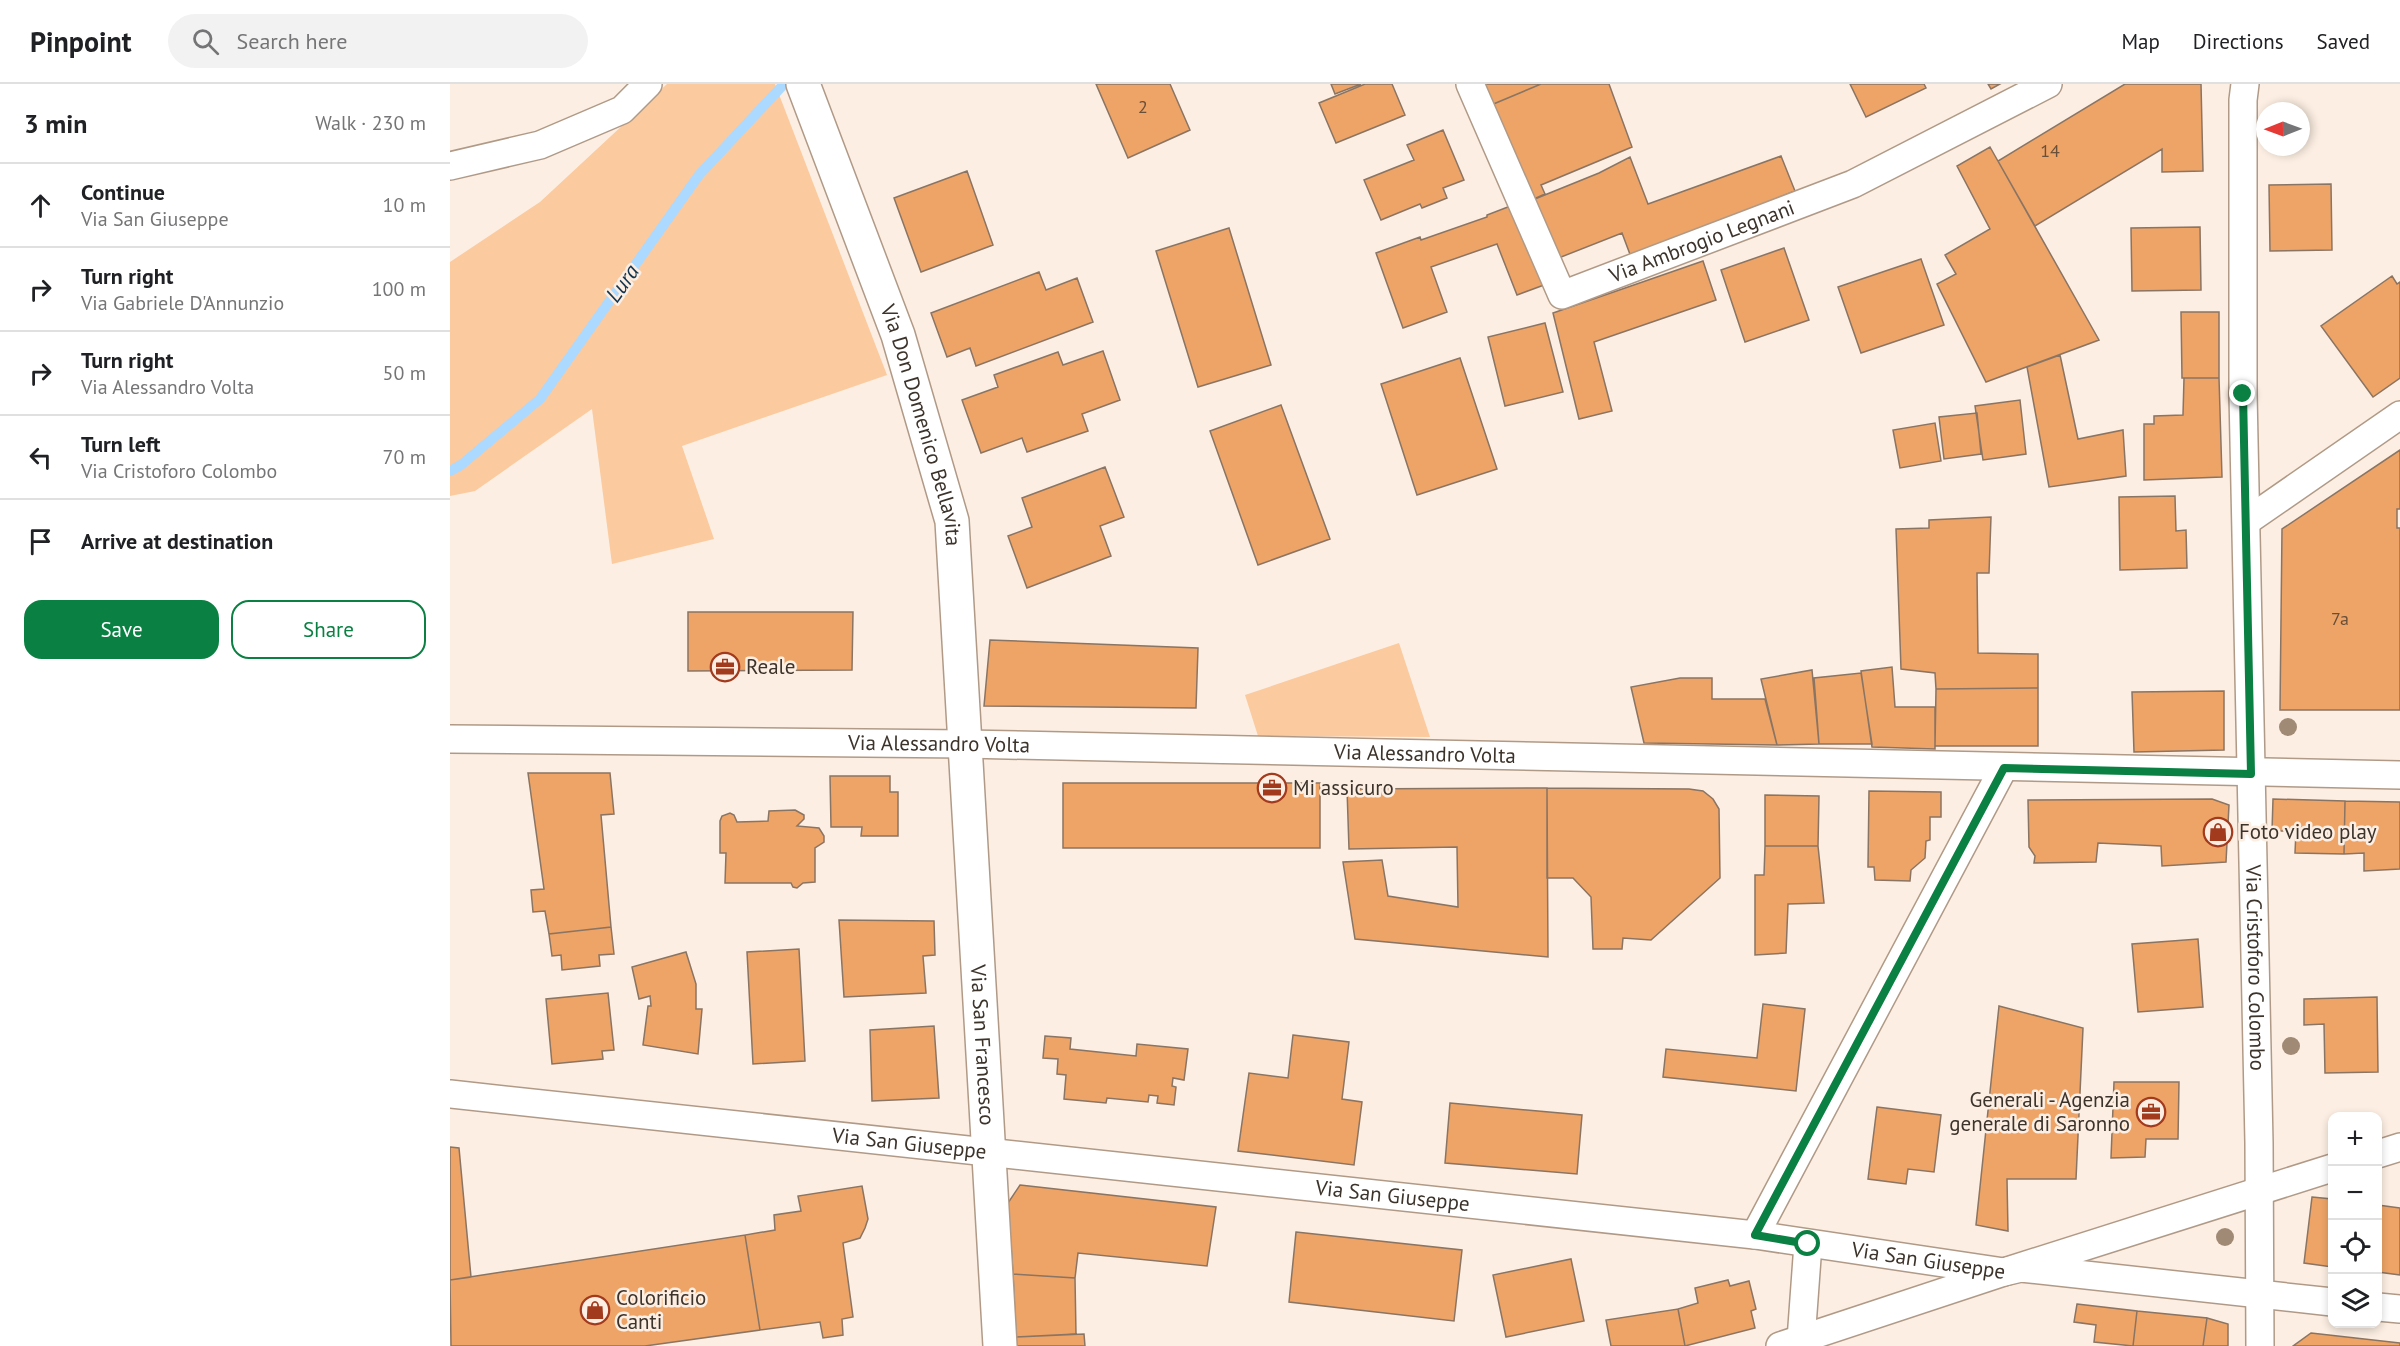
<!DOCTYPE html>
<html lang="en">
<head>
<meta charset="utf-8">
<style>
  :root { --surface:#fff; --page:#f2f2f2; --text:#202124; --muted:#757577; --line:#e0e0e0; --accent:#0b8043 }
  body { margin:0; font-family:"PT Sans",sans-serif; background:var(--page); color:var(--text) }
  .controls { position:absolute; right:18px; bottom:18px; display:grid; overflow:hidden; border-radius:12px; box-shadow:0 3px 9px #0003 }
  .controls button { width:54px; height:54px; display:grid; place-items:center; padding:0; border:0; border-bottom:2px solid var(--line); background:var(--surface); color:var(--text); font:30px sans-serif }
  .compass { position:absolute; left:1806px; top:18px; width:54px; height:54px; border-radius:50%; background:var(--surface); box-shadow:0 3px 9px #0003; rotate:269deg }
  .stop { position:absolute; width:18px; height:18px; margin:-14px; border:4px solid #0b8043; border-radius:50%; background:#fff }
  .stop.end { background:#0b8043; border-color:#fff; box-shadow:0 2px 6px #0008 }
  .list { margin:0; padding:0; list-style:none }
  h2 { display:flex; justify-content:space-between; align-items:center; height:78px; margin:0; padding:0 24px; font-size:26px }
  h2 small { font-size:20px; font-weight:400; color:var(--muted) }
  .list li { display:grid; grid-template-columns:39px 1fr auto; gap:18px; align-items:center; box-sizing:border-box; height:84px; padding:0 24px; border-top:2px solid var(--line) }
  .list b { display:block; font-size:22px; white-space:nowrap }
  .list p { margin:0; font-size:20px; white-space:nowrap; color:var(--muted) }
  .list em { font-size:20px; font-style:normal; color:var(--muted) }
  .actions { display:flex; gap:12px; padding:18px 24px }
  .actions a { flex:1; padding:14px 0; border:2px solid var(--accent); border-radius:18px; text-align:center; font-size:21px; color:var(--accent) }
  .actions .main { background:var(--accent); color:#fff }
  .icon { flex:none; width:33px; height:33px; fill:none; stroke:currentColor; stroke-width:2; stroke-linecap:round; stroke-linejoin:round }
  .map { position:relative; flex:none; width:1950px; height:1262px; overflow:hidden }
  header { display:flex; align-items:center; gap:36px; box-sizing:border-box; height:84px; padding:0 30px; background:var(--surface); border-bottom:2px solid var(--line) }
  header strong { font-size:28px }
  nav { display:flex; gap:33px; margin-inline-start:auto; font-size:21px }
  .search { width:420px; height:54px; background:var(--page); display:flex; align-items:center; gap:15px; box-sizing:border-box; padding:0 21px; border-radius:33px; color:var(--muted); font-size:22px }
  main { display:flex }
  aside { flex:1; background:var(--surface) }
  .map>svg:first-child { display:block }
  .green { fill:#fbca9e }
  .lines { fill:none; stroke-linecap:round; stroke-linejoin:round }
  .stream { stroke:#acd9ff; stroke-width:10 }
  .building { fill:#eea466; stroke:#8a7463; stroke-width:1.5 }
  .minor-casing { stroke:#b09a87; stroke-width:30 }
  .tertiary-casing { stroke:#b09a87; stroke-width:36 }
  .minor { stroke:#fff; stroke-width:27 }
  .tertiary { stroke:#fff; stroke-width:33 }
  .tree { fill:#a18a75 }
  .route { stroke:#0b8043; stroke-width:8 }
  .labels { text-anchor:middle; stroke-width:5; stroke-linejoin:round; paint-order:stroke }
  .number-label { font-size:18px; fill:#684f3a }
  .street-label { font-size:21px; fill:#3c332b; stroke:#fceee2 }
  .poi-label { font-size:21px; fill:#3c332b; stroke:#fceee2; text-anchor:start }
  .water-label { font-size:22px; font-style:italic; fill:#12344d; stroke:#fceee2 }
</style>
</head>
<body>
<header>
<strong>Pinpoint</strong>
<div class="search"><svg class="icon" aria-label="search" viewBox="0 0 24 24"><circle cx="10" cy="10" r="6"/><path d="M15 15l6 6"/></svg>Search here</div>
<nav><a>Map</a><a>Directions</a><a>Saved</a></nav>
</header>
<main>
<aside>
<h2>3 min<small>Walk · 230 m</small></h2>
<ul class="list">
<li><svg class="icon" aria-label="ahead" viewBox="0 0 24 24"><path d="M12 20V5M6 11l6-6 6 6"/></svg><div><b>Continue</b><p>Via San Giuseppe</p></div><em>10 m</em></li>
<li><svg class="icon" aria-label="right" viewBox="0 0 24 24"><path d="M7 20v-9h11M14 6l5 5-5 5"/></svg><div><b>Turn right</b><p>Via Gabriele D'Annunzio</p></div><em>100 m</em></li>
<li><svg class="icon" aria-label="right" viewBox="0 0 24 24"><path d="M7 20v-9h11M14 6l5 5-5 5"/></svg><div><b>Turn right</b><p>Via Alessandro Volta</p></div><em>50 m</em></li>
<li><svg class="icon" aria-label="left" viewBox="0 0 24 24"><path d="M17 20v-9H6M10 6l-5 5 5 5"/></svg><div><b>Turn left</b><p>Via Cristoforo Colombo</p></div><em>70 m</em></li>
<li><svg class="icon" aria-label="arrive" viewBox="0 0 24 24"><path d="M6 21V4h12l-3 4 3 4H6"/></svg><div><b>Arrive at destination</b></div></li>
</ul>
<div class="actions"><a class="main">Save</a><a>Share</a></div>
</aside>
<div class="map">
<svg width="1950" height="1262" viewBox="0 0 1950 1262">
  <rect width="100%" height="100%" fill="#fceee2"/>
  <!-- green -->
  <path class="green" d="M217 0H325L437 291 232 362 264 455 162 480 142 325 25 407 0 412V178L90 118Z
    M949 559 980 653 808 652 795 611Z"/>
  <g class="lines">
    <!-- stream -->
    <path class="stream" d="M0 387 11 381 90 315 249 91 334 0"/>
  </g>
  <!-- building -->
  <path class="building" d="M646 0H720L740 46 678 74Z
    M881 0H911L885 10Z
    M915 0H942L955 31 886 59 869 19Z
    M1025 0H1091L1034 24Z
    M1091 0H1159L1182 63 1091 101 1095 110 1075 119 1034 24Z
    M1400 0H1474L1476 4 1416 33Z
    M1538 0H1550L1541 5Z
    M1675 0H1751L1753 87 1712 88V65L1585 142 1548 77Z
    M993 46 1014 96 993 104 997 114 972 124 970 120 931 136 914 96 964 76 957 61Z
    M1540 63 1649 256 1536 298 1487 200 1506 190 1495 171 1540 145 1507 82Z
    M1331 72 1345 107 1181 173 1172 149 1101 177 1075 119 1149 89 1180 73 1198 120Z
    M517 87 543 161 471 188 444 114Z
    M1881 100 1882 166 1820 167 1819 101Z
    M1063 121 1094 201 1067 211 1047 160 981 183 997 228 953 244 926 169 970 153 971 156 1037 133V131Z
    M1750 143 1751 206 1682 207 1681 144Z
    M779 144 821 281 748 303 706 167Z
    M1334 164 1359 236 1295 258 1271 186Z
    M1471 175 1494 241 1411 269 1388 203Z
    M1253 177 1266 216 1144 258 1162 327 1129 335 1103 229Z
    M589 188 596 206 627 194 643 238 526 282 520 264 497 273 481 229Z
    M1942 192 1947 200 1950 198V294L1923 313 1871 242Z
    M1731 228H1769V294H1732Z
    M1095 239 1113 308 1055 322 1038 253Z
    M653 267 670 316 632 330 638 347 577 368 572 354 531 369 512 316 548 303 544 291 608 268 613 281Z
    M1610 271 1628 355 1673 346 1676 392 1599 403 1577 283Z
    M1010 274 1047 385 967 411 931 300Z
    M1734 294H1769L1772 393 1694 396V340H1704V332L1733 331Z
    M1570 316 1576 370 1533 376 1525 322Z
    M831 321 880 455 808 481 760 347Z
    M1527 329 1531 370 1494 375 1489 333Z
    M1485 339 1491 377 1450 384 1443 346Z
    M1950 366V425H1947V444H1950V626H1830L1832 445Z
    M655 383 674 433 650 442 661 472 577 504 558 452 582 443 572 414Z
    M1725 412 1726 447 1736 446 1737 484 1670 486 1669 413Z
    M1541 433 1539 489H1527L1528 569 1588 570V604L1486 605 1485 589 1451 585 1446 445 1479 444V436Z
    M238 528H403L402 586 238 587Z
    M540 556 748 564 746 624 534 622Z
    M1442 583 1445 623H1485V665L1422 663 1411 587Z
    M1362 586 1369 660 1327 661 1311 595Z
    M1411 589 1422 660H1369L1364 594Z
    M1230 594H1262V615H1315L1327 661 1194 659 1181 603Z
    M1588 604V662H1485L1486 605Z
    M1774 607V666L1684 668 1682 608Z
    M78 689H160L164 730 151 731 161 843 99 850 95 827 83 828 81 806 94 805Z
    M380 692H440V708H448V752H411L412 743H381Z
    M613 699H870V764H613Z
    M1097 704 1098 873 905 855 893 778 932 776 938 812 1008 823 1007 763 899 765 897 705Z
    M1097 704 1239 705 1253 707 1263 715 1269 725 1270 794 1201 856 1173 854 1172 865H1143L1141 813 1123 794H1097Z
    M1419 707 1491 708V733H1480V756L1476 757 1475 774 1461 786 1460 797 1425 796 1424 783H1418Z
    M1315 711 1369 712 1368 762H1315Z
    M1762 715 1779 721 1776 778 1712 782 1711 762 1648 759 1646 778 1584 779 1585 772 1579 763 1578 716Z
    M1823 715 1895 717 1894 770 1845 769 1846 747H1822Z
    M1895 717 1950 718V785L1914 787V769L1894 770Z
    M345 726 354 731V735L347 742 369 744 374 752V758L365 764V798L353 799 347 804 343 803 341 799H275L276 769H270V737L272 732 280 729 284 731 287 738 318 737 319 727Z
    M1315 762H1368L1374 819 1338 820 1336 869 1305 871V791H1314Z
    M389 836 484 837 485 871 473 872 476 909 394 913Z
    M161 843 164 870 149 871 150 882 112 886 111 871 102 872 99 850Z
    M1748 855 1753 923 1688 928 1682 860Z
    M349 865 355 977 303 980 297 868Z
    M236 868 246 900V925H252L248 970 193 961 198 922H201L200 912 189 915 182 883Z
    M158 909 164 966 152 967 153 975 102 980 96 915Z
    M1927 913 1928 988 1875 989 1874 940 1854 941V915Z
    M1313 920 1355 925 1346 1007 1213 993 1216 965 1307 974Z
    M1549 922 1633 944 1626 1095H1557L1558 1147 1526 1141Z
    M484 942 489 1014 422 1017 420 946Z
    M843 951 899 958 892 1015 912 1018 904 1081 788 1067 799 989 838 994Z
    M595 952 621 954 620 965 686 972 687 960 738 965 734 996 723 994 722 1002 726 1003 724 1021 707 1019 708 1012 699 1011 698 1018 657 1014 656 1019 614 1015 616 991 607 990 608 975 593 974Z
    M1664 998H1729L1728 1055H1696L1695 1073 1661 1074Z
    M1000 1019 1132 1031 1127 1090 995 1079Z
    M1427 1023 1491 1031 1484 1088 1458 1085 1456 1100 1418 1095Z
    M0 1063 9 1064 21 1193 0 1196Z
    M570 1101 766 1123 757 1182 628 1169 625 1194 563 1190 558 1119Z
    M412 1102 418 1135 415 1144 410 1154 393 1159 403 1233 392 1235 393 1251 373 1254 370 1238 310 1246 295 1151 325 1146 324 1131 351 1127 348 1112Z
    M1862 1113 1882 1115V1183L1854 1179Z
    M1928 1121 1950 1124V1191L1928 1188Z
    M846 1148 1012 1166 1004 1237 839 1218Z
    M295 1151 310 1246 195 1262H1L0 1196Z
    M1121 1175 1134 1237 1056 1253 1043 1191Z
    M563 1190 625 1194 626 1250 566 1253Z
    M1278 1196 1280 1202 1299 1197 1306 1225 1301 1227 1305 1244 1235 1262 1228 1225 1248 1219 1245 1204Z
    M1627 1220 1687 1227 1683 1262 1644 1258 1646 1241 1624 1238Z
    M1228 1225 1235 1262H1161L1156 1236Z
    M1687 1227 1757 1234 1753 1262H1683Z
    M1757 1234 1778 1240V1262H1753Z
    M1861 1249 1950 1259V1262H1843Z
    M634 1250 635 1262H566V1253Z"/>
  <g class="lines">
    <!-- minor casing -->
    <g class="minor-casing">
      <g id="minor">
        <path id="s1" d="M1020 0 1112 211 1403 100 1598 0"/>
        <path id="s2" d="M1795 0 1793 16V310L1809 1059 1810 1262"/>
        <path d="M0 82 90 61 172 26 198 0"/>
        <path d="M1797 437 1950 331"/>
        <path id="s3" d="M0 655 516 660 1950 691"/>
        <path id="s4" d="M0 1010 1305 1151 1554 1188 1571 1184 1882 1218"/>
        <path d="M1928 1070 1950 1063"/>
        <path d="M1305 1151 1554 683"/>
        <path d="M1928 1223 1950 1225"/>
        <path d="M1330 1262 1554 1188 1882 1084"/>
        <path d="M1348 1262 1351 1256 1358 1160"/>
      </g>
    </g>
    <!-- tertiary casing -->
    <g class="tertiary-casing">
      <g id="tertiary">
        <path id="s5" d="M353 0 448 251 502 437 550 1262"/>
      </g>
    </g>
    <!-- minor -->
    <use href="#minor" class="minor"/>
    <!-- tertiary -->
    <use href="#tertiary" class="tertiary"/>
  </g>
  <!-- trees -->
  <g class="tree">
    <circle cx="1838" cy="643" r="9"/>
    <circle cx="1841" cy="962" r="9"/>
    <circle cx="1775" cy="1153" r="9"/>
  </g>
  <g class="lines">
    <!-- route -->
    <path class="route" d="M1358 1160 1305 1151 1554 684 1801 690 1793 310"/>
  </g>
  <!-- icons -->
  <defs>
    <g id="office-ring" transform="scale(1.5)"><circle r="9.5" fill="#fceee2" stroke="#a23a1e" stroke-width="1.5"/><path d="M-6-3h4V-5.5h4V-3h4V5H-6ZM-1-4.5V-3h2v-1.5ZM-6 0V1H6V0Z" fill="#a23a1e"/></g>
    <g id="shop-ring" transform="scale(1.5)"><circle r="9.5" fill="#fceee2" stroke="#a23a1e" stroke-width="1.5"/><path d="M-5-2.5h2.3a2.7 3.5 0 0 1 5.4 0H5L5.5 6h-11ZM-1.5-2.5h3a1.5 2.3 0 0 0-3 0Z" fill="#a23a1e"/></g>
  </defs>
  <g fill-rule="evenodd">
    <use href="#office-ring" x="275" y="583"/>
    <use href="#office-ring" x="822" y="704"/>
    <use href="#shop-ring" x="1768" y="748"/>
    <use href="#office-ring" x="1701" y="1028"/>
    <use href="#shop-ring" x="145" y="1226"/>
  </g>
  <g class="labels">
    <!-- number labels -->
    <g class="number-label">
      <text x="693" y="29">2</text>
      <text x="1600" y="73">14</text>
      <text x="1890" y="541">7a</text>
    </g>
    <!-- street labels -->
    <g class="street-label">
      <text dy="7" stroke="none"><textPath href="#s1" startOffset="380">Via Ambrogio Legnani</textPath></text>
      <text dy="7" stroke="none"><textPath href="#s5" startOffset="362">Via Don Domenico Bellavita</textPath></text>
      <text dy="7" stroke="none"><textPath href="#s3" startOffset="489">Via Alessandro Volta</textPath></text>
      <text dy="7" stroke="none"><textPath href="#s3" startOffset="975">Via Alessandro Volta</textPath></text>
      <text dy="7" stroke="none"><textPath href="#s2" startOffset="884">Via Cristoforo Colombo</textPath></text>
      <text dy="7" stroke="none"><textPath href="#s5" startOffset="987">Via San Francesco</textPath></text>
      <text dy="7" stroke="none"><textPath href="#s4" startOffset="462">Via San Giuseppe</textPath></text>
      <text dy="7" stroke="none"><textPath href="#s4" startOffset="948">Via San Giuseppe</textPath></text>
      <text dy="7" stroke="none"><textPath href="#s4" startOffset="1488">Via San Giuseppe</textPath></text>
    </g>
    <!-- poi labels -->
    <g class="poi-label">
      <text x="296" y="590">Reale</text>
      <text x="843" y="711">Mi assicuro</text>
      <text x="1789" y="755">Foto video play</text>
      <text x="1680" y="1023" text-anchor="end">Generali - Agenzia<tspan x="1680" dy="24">generale di Saronno</tspan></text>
      <text x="166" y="1221">Colorificio<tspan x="166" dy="24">Canti</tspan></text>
    </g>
    <!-- water labels -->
    <g class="water-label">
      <text transform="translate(172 199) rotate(-55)" y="8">Lura</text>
    </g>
  </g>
</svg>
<div class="controls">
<button>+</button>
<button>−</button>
<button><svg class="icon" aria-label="locate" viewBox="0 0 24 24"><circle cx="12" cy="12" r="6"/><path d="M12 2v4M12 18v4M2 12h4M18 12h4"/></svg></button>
<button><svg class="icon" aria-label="layers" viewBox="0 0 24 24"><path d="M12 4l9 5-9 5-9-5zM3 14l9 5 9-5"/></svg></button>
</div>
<svg class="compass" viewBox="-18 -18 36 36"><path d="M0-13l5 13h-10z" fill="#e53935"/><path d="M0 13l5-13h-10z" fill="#757577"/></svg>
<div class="stop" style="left:1358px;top:1160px"></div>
<div class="stop end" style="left:1793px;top:310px"></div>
</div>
</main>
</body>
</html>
